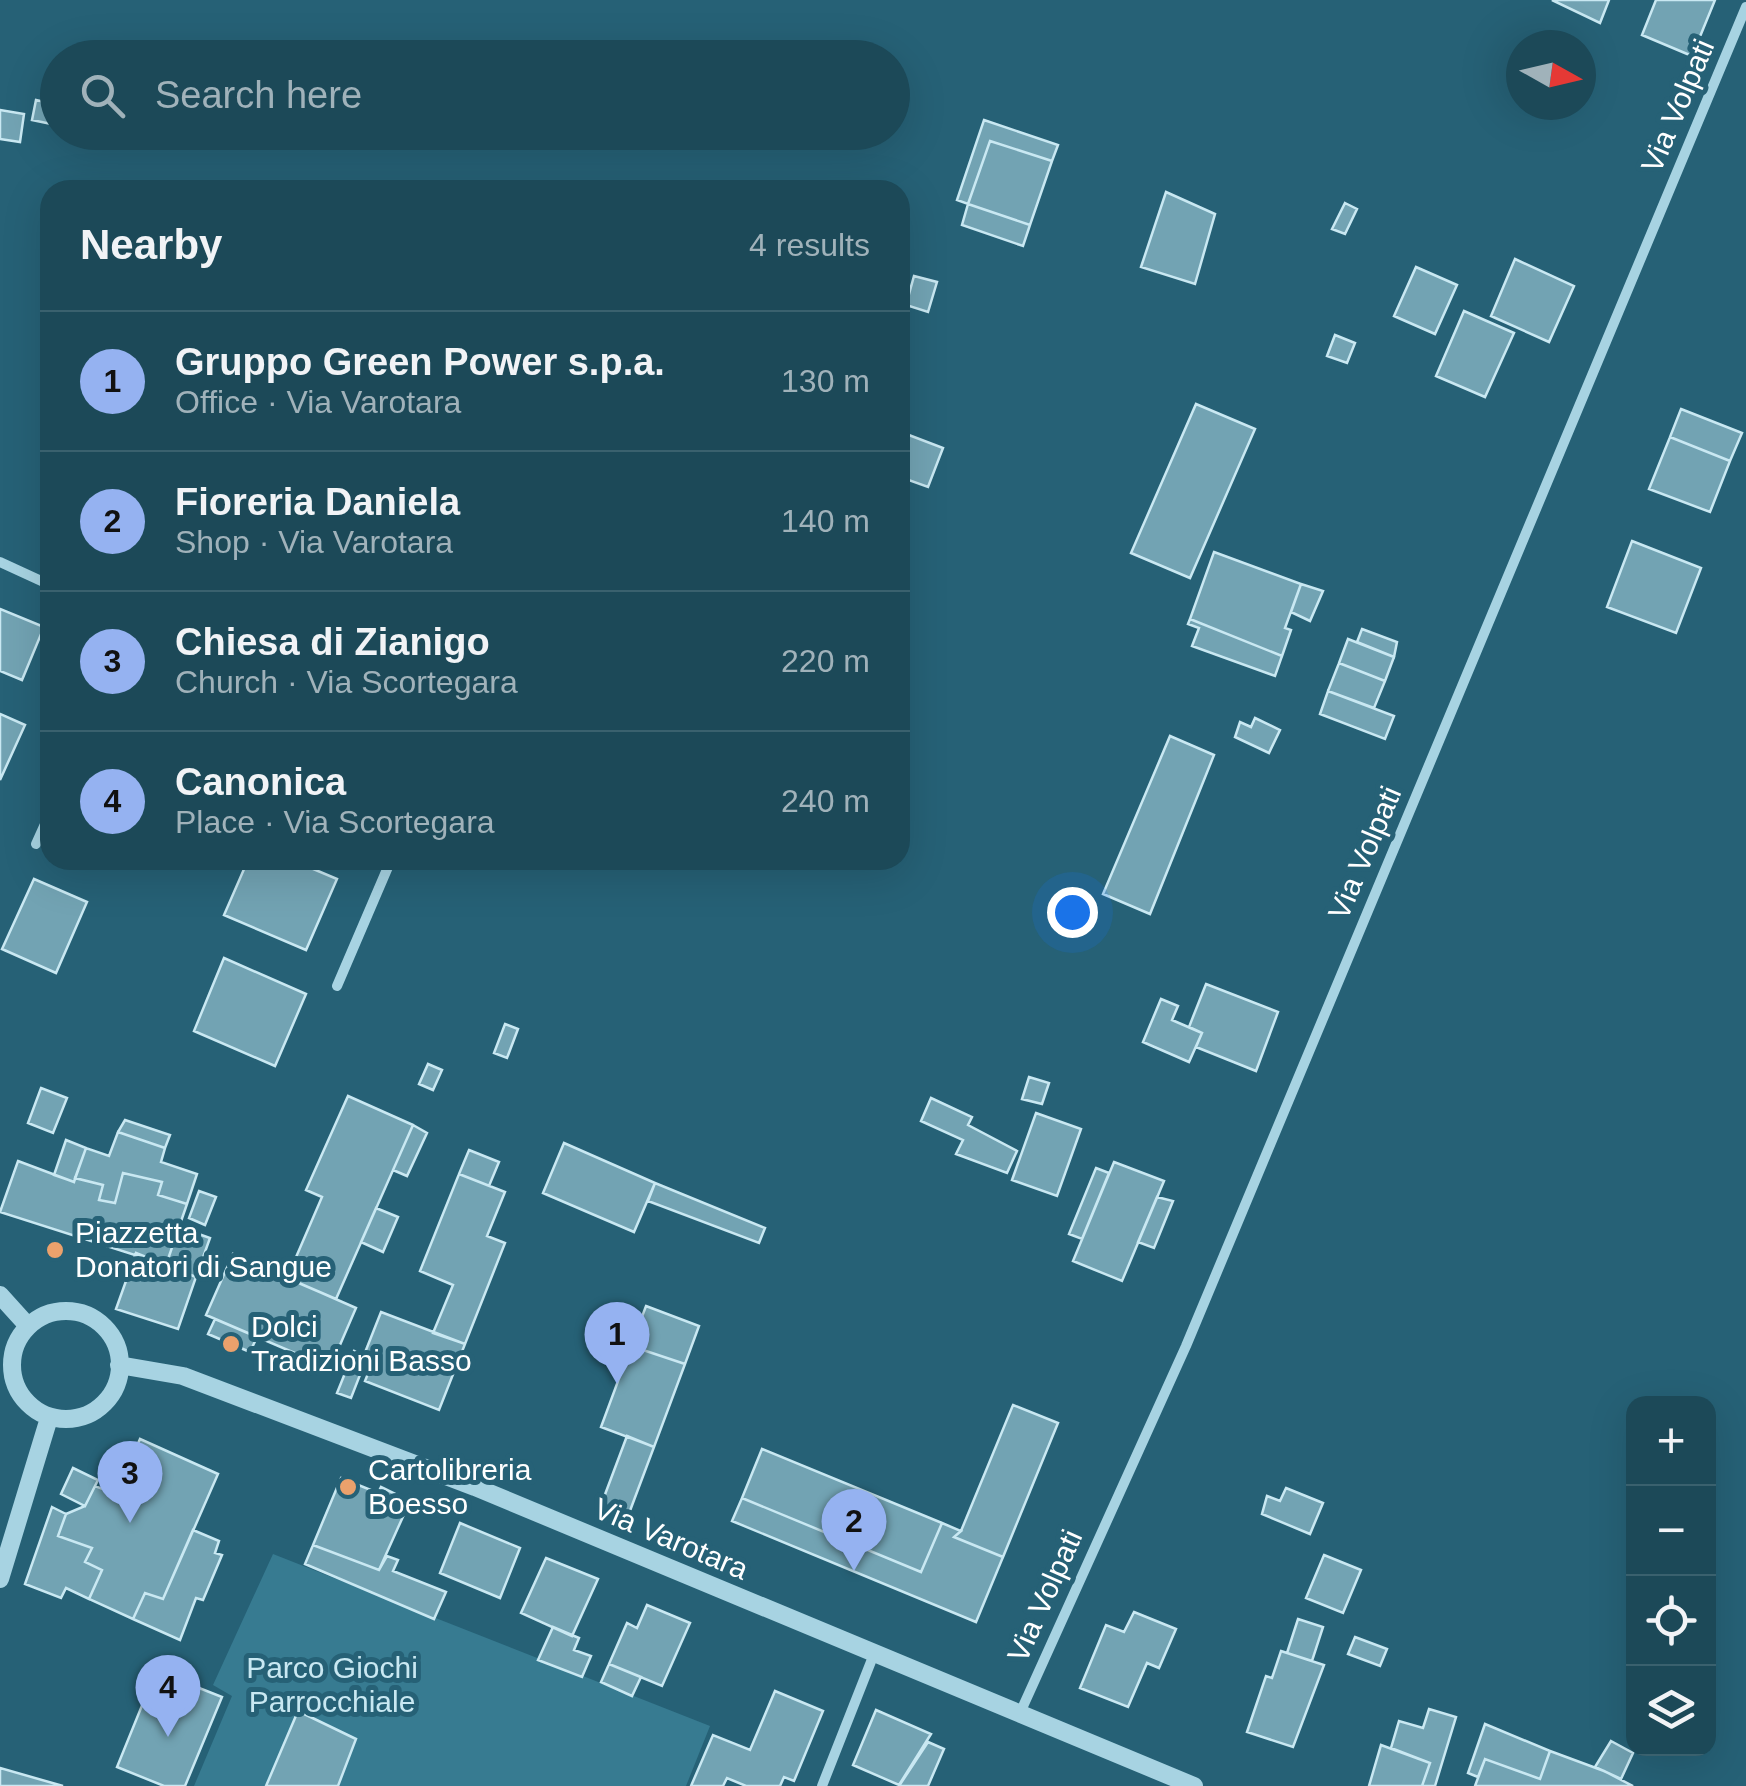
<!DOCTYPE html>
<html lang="en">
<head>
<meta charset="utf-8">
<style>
  :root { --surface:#1c4958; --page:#295361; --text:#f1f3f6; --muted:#a0b2ba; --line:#3a616e; --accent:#95b2f1 }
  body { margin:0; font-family:Arial,sans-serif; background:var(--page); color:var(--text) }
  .controls { position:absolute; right:30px; bottom:30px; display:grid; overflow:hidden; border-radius:20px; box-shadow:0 10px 40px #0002 }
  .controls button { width:90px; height:90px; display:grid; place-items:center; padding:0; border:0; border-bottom:2px solid var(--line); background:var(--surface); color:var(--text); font:50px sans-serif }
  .compass { position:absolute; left:1506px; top:30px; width:90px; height:90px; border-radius:50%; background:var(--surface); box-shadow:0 10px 40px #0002; rotate:98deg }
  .you { position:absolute; left:1072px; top:912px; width:35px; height:35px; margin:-25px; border:8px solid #fff; border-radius:50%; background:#1a73e8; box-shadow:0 0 0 15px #1a73e833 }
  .badge { display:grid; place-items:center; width:65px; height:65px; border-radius:50%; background:var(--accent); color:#111; font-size:32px; font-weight:700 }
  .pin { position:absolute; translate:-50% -82px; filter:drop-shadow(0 2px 5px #0008) }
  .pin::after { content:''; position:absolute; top:52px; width:35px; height:30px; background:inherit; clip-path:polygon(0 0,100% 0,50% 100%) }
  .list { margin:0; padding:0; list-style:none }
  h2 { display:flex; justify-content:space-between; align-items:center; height:130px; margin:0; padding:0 40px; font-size:42px }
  h2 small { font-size:32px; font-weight:400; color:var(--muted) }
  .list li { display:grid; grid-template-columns:65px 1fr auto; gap:30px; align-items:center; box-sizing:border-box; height:140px; padding:0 40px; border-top:2px solid var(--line) }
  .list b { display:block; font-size:38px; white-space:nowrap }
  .list p { margin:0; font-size:32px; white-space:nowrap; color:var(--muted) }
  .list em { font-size:32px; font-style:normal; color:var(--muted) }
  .icon { flex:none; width:55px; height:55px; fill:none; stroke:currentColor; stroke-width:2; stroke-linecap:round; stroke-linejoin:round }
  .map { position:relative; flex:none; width:1746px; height:1786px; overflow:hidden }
  .search { position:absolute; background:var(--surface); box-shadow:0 10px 40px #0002; left:40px; top:40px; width:870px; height:110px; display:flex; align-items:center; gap:25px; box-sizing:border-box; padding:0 35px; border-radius:55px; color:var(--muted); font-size:38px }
  .panel { position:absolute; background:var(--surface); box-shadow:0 10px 40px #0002; left:40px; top:180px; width:870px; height:690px; border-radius:30px }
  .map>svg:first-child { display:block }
  .green { fill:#377b91 }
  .building { fill:#72a3b3; stroke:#c9e8f2; stroke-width:2.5 }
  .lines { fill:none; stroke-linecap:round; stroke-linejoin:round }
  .minor { stroke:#a7d3e2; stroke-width:10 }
  .tertiary { stroke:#a7d3e2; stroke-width:18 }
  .poi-dot { fill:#eba16c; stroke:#266176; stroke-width:4 }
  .labels { text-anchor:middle; stroke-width:10; stroke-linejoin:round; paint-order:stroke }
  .street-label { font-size:30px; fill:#fff; stroke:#266176 }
  .poi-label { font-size:30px; fill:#fff; stroke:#266176; text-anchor:start }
  .park-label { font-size:30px; fill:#c9e8f2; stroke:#266176 }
</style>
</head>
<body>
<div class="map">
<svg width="1746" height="1786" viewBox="0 0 1746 1786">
  <rect width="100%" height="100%" fill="#266176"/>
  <!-- green -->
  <path class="green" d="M273 1554 710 1726 686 1786H194L232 1696 213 1685Z"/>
  <!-- building -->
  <path class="building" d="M1552 0H1609L1600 23Z
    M1656 0H1715L1692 56 1642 35Z
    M36 100 58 105 56 125 32 120Z
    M0 110 24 114 20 142 0 139Z
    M984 120 1058 145 1052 161 990 141 968 204 957 200Z
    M990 141 1052 161 1030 225 968 204Z
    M1166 192 1215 214 1195 284 1141 267Z
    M1345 203 1357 209 1345 234 1332 229Z
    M968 204 1030 225 1023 246 962 225Z
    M1515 259 1574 286 1549 342 1491 316Z
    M1416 267 1457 285 1435 334 1394 316Z
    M914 276 937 282 928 312 906 305Z
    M1464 311 1514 333 1485 397 1436 376Z
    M1335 335 1355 343 1347 363 1327 356Z
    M1196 404 1255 429 1190 578 1131 553Z
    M1681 409 1742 433 1730 461 1670 437Z
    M901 432 943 448 928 487 900 477Z
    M1670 437 1730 461 1710 512 1649 489Z
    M1632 541 1701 568 1676 633 1607 607Z
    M1214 552 1301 584 1285 628 1291 630 1282 656 1190 619Z
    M1301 584 1323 591 1310 621 1291 612Z
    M0 609 44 627 22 680 0 671Z
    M1190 619 1282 656 1275 676 1192 646 1199 628 1188 624Z
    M1362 629 1397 642 1394 657 1357 642Z
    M1348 639 1394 657 1385 681 1339 663Z
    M1339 663 1385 681 1374 708 1328 691Z
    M1328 691 1394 716 1385 739 1320 714Z
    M0 714 25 725 0 780Z
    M1255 718 1280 730 1269 753 1235 737 1240 722 1251 727Z
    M1170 736 1214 755 1150 914 1103 894Z
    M248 860H292L337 879 306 950 224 915Z
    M34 879 87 902 56 973 2 949Z
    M224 958 306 994 275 1066 194 1031Z
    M1206 984 1278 1012 1256 1071 1196 1047 1202 1033 1189 1027Z
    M1161 999 1178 1006 1172 1020 1202 1033 1189 1062 1143 1042Z
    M505 1024 518 1029 507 1058 494 1053Z
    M428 1064 442 1070 433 1090 419 1084Z
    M1029 1077 1049 1083 1042 1104 1022 1099Z
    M41 1088 67 1098 53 1133 28 1123Z
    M348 1096 413 1125 336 1299 287 1278 322 1197 306 1190Z
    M931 1098 972 1117 968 1125 1017 1151 1007 1173 956 1154 963 1140 921 1121Z
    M1036 1113 1081 1129 1057 1196 1012 1180Z
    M125 1120 170 1135 165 1148 118 1132Z
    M413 1125 427 1133 407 1176 393 1170Z
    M118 1132 165 1148 161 1162 197 1174 187 1204 158 1195 162 1182 123 1173 115 1203 99 1200 103 1185 75 1178 86 1148 109 1156Z
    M66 1140 86 1148 74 1182 54 1175Z
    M564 1143 655 1183 634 1232 543 1193Z
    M469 1150 499 1162 489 1186 459 1174Z
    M18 1161 74 1182 75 1178 103 1185 99 1200 115 1203 123 1173 162 1182 158 1195 187 1204 166 1265 0 1212Z
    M1114 1162 1164 1181 1122 1281 1073 1261Z
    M1096 1168 1109 1173 1082 1239 1069 1234Z
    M459 1174 505 1192 487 1236 505 1243 465 1344 433 1333 453 1285 420 1271Z
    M655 1183 765 1228 759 1243 648 1201Z
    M199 1191 216 1197 205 1225 189 1218Z
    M1157 1197 1173 1201 1154 1248 1138 1242Z
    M376 1208 398 1217 383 1252 361 1242Z
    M179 1227 210 1238 196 1277 166 1265Z
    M136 1253 196 1277 178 1329 116 1309Z
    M233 1254 356 1308 330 1368 206 1315Z
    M646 1306 699 1326 685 1364 631 1346Z
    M381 1312 465 1344 439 1410 365 1381 374 1359 364 1355Z
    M215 1319 257 1337 250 1352 208 1334Z
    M631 1346 685 1364 654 1447 601 1427Z
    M354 1351 367 1357 351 1398 337 1393Z
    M1013 1405 1058 1423 1003 1557 954 1537 961 1531Z
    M627 1436 654 1447 625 1524 598 1513Z
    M140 1439 218 1474 163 1599 145 1593 133 1619 89 1599 102 1570 85 1562 92 1548 58 1536 66 1514 85 1506 95 1486 116 1494Z
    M762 1449 942 1523 921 1572 742 1498Z
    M73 1468 98 1480 85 1506 61 1494Z
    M341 1478 378 1493 381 1487 410 1501 379 1570 313 1545Z
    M1286 1488 1323 1503 1310 1534 1262 1514 1267 1496 1280 1501Z
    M742 1498 921 1572 942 1523 961 1531 954 1537 1003 1557 976 1622 732 1521Z
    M52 1507 66 1514 58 1536 92 1548 85 1562 102 1570 89 1599 66 1588 61 1598 25 1584Z
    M460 1523 520 1548 500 1598 440 1573Z
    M193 1530 219 1541 215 1553 222 1555 203 1600 196 1598 180 1640 133 1619 145 1593 163 1599Z
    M313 1545 379 1570 387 1556 398 1560 393 1571 446 1592 434 1619 305 1564Z
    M1324 1555 1361 1570 1343 1613 1306 1598Z
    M546 1558 598 1579 572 1636 521 1613Z
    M647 1605 690 1623 662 1686 609 1664 627 1623 637 1628Z
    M1134 1612 1176 1629 1159 1668 1147 1663 1128 1707 1080 1688 1106 1625 1124 1632Z
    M1298 1619 1323 1627 1312 1661 1287 1653Z
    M553 1627 579 1638 574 1650 591 1656 582 1677 538 1660Z
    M1355 1637 1387 1649 1380 1666 1348 1654Z
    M1281 1651 1324 1665 1293 1747 1247 1732 1266 1676 1272 1678Z
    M609 1664 641 1677 632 1696 601 1682Z
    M156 1671 222 1697 185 1786H164L117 1767Z
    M775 1691 823 1711 794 1781 784 1777 780 1786H746L727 1778 723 1786H691L713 1735 750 1750Z
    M1429 1709 1456 1717 1435 1786H1422L1430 1763 1391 1748 1399 1721 1423 1728Z
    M876 1710 931 1734 899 1785 853 1765Z
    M298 1711 356 1739 338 1786H266Z
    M1485 1724 1550 1751 1540 1779 1485 1759 1478 1777 1468 1773Z
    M1611 1741 1633 1753 1621 1779 1595 1767Z
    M928 1742 944 1749 928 1786H899Z
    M1381 1745 1430 1763 1422 1786H1369Z
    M1550 1751 1604 1771 1633 1786H1475L1485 1759 1540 1779Z
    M0 1768 63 1786H0Z"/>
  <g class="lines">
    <!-- minor -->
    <path class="minor" d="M0 562 50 585
      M36 844 50 813
      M337 986 391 860
      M1020 1713 1186 1346 1746 7
      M822 1786 874 1654"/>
    <!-- tertiary -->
    <path class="tertiary" d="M0 1295 28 1326
      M12 1365a54 54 0 1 1 108 0a54 54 0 1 1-108 0Z
      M119 1365 183 1376 475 1487 1194 1786
      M0 1579 49 1418"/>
  </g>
  <!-- markers -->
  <g class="poi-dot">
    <circle cx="55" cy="1250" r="10"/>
    <circle cx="231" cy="1344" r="10"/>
    <circle cx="348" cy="1487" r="10"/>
  </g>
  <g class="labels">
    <!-- street labels -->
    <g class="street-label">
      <text transform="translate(1678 106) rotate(-67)" y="10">Via Volpati</text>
      <text transform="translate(1365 853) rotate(-67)" y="10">Via Volpati</text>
      <text transform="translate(671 1539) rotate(23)" y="10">Via Varotara</text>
      <text transform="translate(1045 1596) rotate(-66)" y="10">Via Volpati</text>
    </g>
    <!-- poi labels -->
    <g class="poi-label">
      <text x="75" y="1243">Piazzetta<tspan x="75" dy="34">Donatori di Sangue</tspan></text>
      <text x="251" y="1337">Dolci<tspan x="251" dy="34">Tradizioni Basso</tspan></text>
      <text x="368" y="1480">Cartolibreria<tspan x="368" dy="34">Boesso</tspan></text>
    </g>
    <!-- park labels -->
    <g class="park-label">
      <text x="332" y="1678">Parco Giochi<tspan x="332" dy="34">Parrocchiale</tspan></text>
    </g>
  </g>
</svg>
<div class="controls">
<button>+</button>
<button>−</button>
<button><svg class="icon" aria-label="locate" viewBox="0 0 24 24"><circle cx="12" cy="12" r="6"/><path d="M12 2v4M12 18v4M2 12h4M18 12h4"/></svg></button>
<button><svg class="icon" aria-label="layers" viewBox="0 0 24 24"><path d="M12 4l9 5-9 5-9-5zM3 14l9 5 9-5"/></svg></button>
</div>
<svg class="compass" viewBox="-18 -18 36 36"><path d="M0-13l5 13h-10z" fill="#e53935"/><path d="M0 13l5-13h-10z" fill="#a0b2ba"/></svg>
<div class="you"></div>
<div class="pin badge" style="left:617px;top:1384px">1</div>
<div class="pin badge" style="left:854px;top:1571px">2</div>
<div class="pin badge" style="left:130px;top:1523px">3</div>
<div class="pin badge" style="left:168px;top:1737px">4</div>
<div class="search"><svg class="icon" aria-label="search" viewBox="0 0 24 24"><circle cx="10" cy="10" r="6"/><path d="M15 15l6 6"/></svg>Search here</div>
<section class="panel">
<h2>Nearby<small>4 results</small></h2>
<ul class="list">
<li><span class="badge">1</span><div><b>Gruppo Green Power s.p.a.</b><p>Office · Via Varotara</p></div><em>130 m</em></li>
<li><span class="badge">2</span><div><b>Fioreria Daniela</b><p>Shop · Via Varotara</p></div><em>140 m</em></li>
<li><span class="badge">3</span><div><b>Chiesa di Zianigo</b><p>Church · Via Scortegara</p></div><em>220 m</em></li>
<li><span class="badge">4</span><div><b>Canonica</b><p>Place · Via Scortegara</p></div><em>240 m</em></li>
</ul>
</section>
</div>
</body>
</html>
